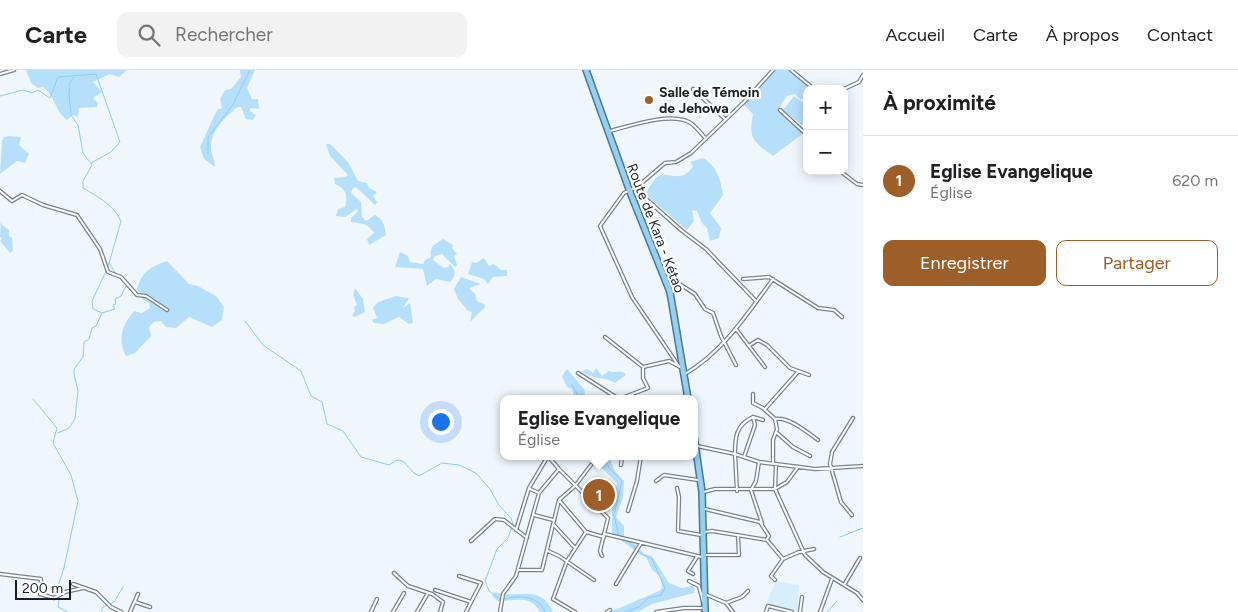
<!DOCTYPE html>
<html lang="fr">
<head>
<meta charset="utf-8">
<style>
  :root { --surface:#fff; --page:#f2f2f2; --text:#202124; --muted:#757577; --line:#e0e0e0; --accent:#9e5e27 }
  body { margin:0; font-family:Figtree,sans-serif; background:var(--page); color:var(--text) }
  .controls { position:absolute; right:15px; top:15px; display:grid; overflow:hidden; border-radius:10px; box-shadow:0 2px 12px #0003 }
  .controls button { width:45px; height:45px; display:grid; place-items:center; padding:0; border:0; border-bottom:1px solid var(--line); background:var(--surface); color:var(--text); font:25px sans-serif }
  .scale { position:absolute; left:15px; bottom:12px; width:56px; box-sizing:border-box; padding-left:5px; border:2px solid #1a1f22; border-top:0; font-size:14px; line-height:18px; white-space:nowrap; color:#1a1f22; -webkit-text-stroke:4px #fff; paint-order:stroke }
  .you { position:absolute; left:440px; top:351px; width:18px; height:18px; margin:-12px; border:4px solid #fff; border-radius:50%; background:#1a73e8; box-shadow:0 0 0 8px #1a73e833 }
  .badge { display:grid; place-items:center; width:32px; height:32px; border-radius:50%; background:var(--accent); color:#fff; font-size:16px; font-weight:700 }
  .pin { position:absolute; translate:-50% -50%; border:2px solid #fff; box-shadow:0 1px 5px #0006 }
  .popup { position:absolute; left:500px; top:325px; width:198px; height:65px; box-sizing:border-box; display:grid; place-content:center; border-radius:10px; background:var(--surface); filter:drop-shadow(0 1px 4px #0005); font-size:16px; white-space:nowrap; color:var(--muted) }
  .popup b { font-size:19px; color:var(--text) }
  .popup::after { content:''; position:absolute; left:50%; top:100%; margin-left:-10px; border:10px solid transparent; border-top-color:var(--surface) }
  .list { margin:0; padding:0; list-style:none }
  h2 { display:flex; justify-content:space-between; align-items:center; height:65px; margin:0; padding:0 20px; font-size:21px }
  h2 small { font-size:16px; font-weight:400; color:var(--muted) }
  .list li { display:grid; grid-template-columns:32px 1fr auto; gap:15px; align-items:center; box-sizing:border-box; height:90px; padding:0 20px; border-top:1px solid var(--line) }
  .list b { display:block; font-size:19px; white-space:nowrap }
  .list p { margin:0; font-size:16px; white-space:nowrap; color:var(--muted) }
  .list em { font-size:16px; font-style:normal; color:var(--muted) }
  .actions { display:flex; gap:10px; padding:15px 20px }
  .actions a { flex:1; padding:11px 0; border:1px solid var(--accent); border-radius:10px; text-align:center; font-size:18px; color:var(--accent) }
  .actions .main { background:var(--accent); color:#fff }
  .icon { flex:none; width:28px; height:28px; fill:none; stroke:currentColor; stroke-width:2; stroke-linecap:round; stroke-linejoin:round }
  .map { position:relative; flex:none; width:863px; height:542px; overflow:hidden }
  header { display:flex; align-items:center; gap:30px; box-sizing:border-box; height:70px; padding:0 25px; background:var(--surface); border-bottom:1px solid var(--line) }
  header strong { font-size:24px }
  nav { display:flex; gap:28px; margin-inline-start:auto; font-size:18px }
  .search { width:350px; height:45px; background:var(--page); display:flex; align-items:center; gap:12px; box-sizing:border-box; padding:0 18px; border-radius:10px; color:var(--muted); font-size:19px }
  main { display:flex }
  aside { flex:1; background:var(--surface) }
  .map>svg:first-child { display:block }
  .built { fill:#d9eefd }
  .green { fill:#b6dffc }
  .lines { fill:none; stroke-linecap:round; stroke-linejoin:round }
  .stream { stroke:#8cccf6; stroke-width:1 }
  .minor-casing { stroke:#77848d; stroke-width:4.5 }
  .primary-casing { stroke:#427b9e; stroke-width:8 }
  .minor { stroke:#fff; stroke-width:2 }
  .primary { stroke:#9bceed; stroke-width:5 }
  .poi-dot { fill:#9e5e27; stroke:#fff; stroke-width:2 }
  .labels { text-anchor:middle; stroke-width:4.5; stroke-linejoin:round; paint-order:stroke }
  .poi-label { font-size:14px; font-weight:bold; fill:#1a1f22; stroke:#fff; text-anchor:start }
  .street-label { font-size:14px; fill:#1a1f22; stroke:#fff }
</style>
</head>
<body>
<header>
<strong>Carte</strong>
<div class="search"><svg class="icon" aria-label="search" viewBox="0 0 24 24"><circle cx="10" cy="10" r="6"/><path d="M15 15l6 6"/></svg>Rechercher</div>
<nav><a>Accueil</a><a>Carte</a><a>À propos</a><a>Contact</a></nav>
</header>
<main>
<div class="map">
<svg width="863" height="542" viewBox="0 0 863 542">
  <rect width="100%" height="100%" fill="#eff7fd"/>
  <!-- built -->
  <path class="built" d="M776 511 799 515 798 541 766 534Z"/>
  <!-- green -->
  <path class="green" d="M26 0H127L119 7 110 4 93 12 102 22 93 28 98 33 97 37 79 38 78 47 73 45 67 50C55 42 55 25 43 17L38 18 31 13Z
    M240 0H255L247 18 252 29H258L259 39 250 38V41L256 45 253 50 246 49 241 37H237C225 48 211 60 211 77 211 84 215 90 215 97L204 89 200 77 217 40 222 38 220 29 225 20 231 19 241 7Z
    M774 0H789L812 19H807V29H800L795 24 787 26 778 39 805 62 773 86C754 72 748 70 753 44L743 34Z
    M794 26 807 36V49L802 55 783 40Z
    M9 66 21 67 19 75 29 84 25 93 17 91 0 104 2 71 4 67Z
    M326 74H330L348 92 358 111 367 113 369 118 377 122 373 126 377 132 375 135 356 117 353 118 351 123 361 132 362 147 366 151 375 145C383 149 385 156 386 165L369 175 367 169 374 163C367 152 361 154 351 152V148L358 141 357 139 345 147 336 146 338 139 345 137C348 126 346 118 335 114L334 108 345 107 348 105 330 86Z
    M703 88C716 95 721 110 723 125L710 143 721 158 719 168 710 171 707 158 702 153 697 141 692 140 694 151 687 160 645 124C649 119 652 111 657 107 667 99 681 116 693 96L690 92Z
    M1 150 2 155 9 160V166L12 168 13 181 10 183 0 171 2 168 0 167Z
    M443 169 453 175 452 178 457 184 454 186 457 195 455 197 442 184 435 186 433 190 444 198 448 197 450 194C456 200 456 206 450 212L436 209 427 216 423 199 395 197 400 182 408 186 410 192 423 194 425 190 431 187C429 175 435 175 443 169Z
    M484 188 489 196 494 194 501 200H507V206L493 207 488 214 484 209 468 204 472 192 476 193Z
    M167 191 189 214 198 216 216 226 224 237 222 250 212 257 189 247 176 258 166 257 161 251 154 252 149 257 151 266 135 283 126 286C117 270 122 255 134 241L142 243 150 238 149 233 142 229 137 220C141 202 150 197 167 191Z
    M461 207 481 214 469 218 475 224 477 231 484 234 485 237 470 252 472 242 468 241 458 229 454 219Z
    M355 218 363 229 365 242 355 247 352 246 355 241 354 237 357 235 353 225Z
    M395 226 409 228 403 238 410 233 413 253 409 254 399 247 384 254 374 253 372 250 377 248 373 238C379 228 387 231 395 226Z
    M596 298 602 306 609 301C614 304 623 299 626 305L615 313C605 306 590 310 582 301L587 299 593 303Z
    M567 299 584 319 586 329H575L572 319 567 317 562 306Z
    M590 386H608L615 401 624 411 623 428 616 447 624 456V466L636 475 644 484 652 486 669 513 682 518 692 516 695 518 694 523 652 534 637 542H610L659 521 662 518 661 507 652 500 646 487 639 484 612 463V442L617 413Z
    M494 522C516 530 540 512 553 542H540C530 524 516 531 498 531L492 526Z"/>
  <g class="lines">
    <!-- stream -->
    <path class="stream" d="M74 7 70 12 69 25 71 45 78 55 83 83 92 95 83 111V118C98 127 113 134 121 151L108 197 92 231 93 239 102 243
      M0 26 23 20 32 23 38 20 50 28 58 7 96 4 120 72 111 82 91 93
      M208 84V67L232 36 250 0
      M245 251 263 275 301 301 311 326 322 332 327 354 343 361 361 387 389 395 397 390 403 391 414 403 419 406 442 393 459 395 476 403 490 419 499 435 511 448 513 454 508 468 497 479 485 511 489 521 501 530C517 525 538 524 545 542
      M572 315 580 329
      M33 329 57 358 53 373 71 405 78 431 64 498 58 516 60 521 58 537 68 542
      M58 363 69 358 75 349 78 321 74 304V299L83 287 84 272 89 269 92 258 96 256 102 243 115 239 113 235 116 234 115 229 121 226 127 214 114 201 109 193
      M603 386 609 398 622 411 614 445 619 467
      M840 467 863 458
      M625 469 642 484 652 489 665 518 661 525 648 528 639 537 625 542
      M101 542 103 537 114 532 123 517
      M827 542 837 531"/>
    <!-- minor casing -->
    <g class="minor-casing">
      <path id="minor" d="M791 0 814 19
        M0 4 14 0
        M693 19 725 49
        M844 19 859 12 863 5
        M780 40 807 65
        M610 61C630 56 669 42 689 52 695 55 701 63 706 69
        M840 101 857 114 863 115
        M637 117 644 127 681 160 706 179 756 231
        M0 121 12 131 22 125 43 135 77 145 100 179 108 202 121 207 137 225 146 226 167 240
        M672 201 678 213 695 224 705 239 713 243 721 266 736 295
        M743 209 769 207 818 238 834 240 842 247
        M736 259 765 297
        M605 267 643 297
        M750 275 758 270 767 275 790 298 809 305
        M678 295 632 227 600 156 624 123 637 117 665 93 676 92 691 83 744 32 773 0
        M643 297 669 291 682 298
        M578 303 619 329
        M685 304C723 282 747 244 773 209
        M753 324V333L763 338 775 349 777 359 773 370V394
        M619 329 648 318 643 308V297
        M765 339 798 302
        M775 349C788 346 807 362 818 370
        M776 362 793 377 810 386
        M697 376 735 384C735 367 736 355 753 347L763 350
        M744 387 755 355 753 347
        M759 392 756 411 751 420 762 453
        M621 395 622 386
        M656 411 664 405 698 410
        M677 418 679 427 678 461 701 465
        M530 419 539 423
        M775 419 787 412 798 397
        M775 419 776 394
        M737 421 735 384 759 392 815 399 863 396
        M704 422 715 419H775L805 485 823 502 857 523 863 530
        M559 430 586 462 604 467
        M705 439 760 452 769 466 767 469
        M628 441 637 411 641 386
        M534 445 553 450
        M852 445 841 432 830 394 832 382 853 348
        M553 454 575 478
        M516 460 529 418 548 386 559 399 608 448 600 481 602 486
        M704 462 712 461 767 470 783 489 799 482 814 479
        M605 464 702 487
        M471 471 495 449 504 450 527 468
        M548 481 559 486 594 510
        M704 485H739L738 465
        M518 500H542L559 430 575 416 591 395
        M394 503 408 516 432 524 443 532 440 542
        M0 504 41 509 40 524 54 528 65 522 83 518
        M693 504 688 501 697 487
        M459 506 481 513 466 542
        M775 510 771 506 783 489
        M689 511 699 516 703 532
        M73 514 96 522 111 537 121 542
        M616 514 641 473
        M844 515 860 488
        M435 520 471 532
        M707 525 726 533 733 542
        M135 532 150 537
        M726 533 742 527 748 521
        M130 542 138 524
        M371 542 377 529
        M393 542 404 523
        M417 542 428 523
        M500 542 503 524 516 506 539 423 559 399
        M575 542 553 529 567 491 586 462
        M607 542 610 540
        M656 542 684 538H705
        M766 542 768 536 792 542
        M800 542 802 527
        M820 542 832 509"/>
    </g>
    <!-- primary casing -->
    <g class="primary-casing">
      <path id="primary" d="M586 0 630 122 670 222 688 329
        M694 366 702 422 705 542"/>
    </g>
    <!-- minor -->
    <use href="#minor" class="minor"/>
    <!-- primary -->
    <use href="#primary" class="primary"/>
  </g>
  <!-- markers -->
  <circle class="poi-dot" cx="649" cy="30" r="5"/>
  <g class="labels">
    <!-- poi labels -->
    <g class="poi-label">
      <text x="659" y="27">Salle de Témoin<tspan x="659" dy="16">de Jehowa</tspan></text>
    </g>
    <!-- street labels -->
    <g class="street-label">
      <text transform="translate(656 158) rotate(69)" y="5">Route de Kara - Kétao</text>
    </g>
  </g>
</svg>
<div class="controls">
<button>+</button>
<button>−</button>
</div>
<div class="scale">200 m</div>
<div class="you"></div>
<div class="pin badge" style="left:599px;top:425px">1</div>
<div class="popup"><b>Eglise Evangelique</b>Église</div>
</div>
<aside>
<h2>À proximité<small></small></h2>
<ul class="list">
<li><span class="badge">1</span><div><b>Eglise Evangelique</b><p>Église</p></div><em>620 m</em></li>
</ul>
<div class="actions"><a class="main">Enregistrer</a><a>Partager</a></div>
</aside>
</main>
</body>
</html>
